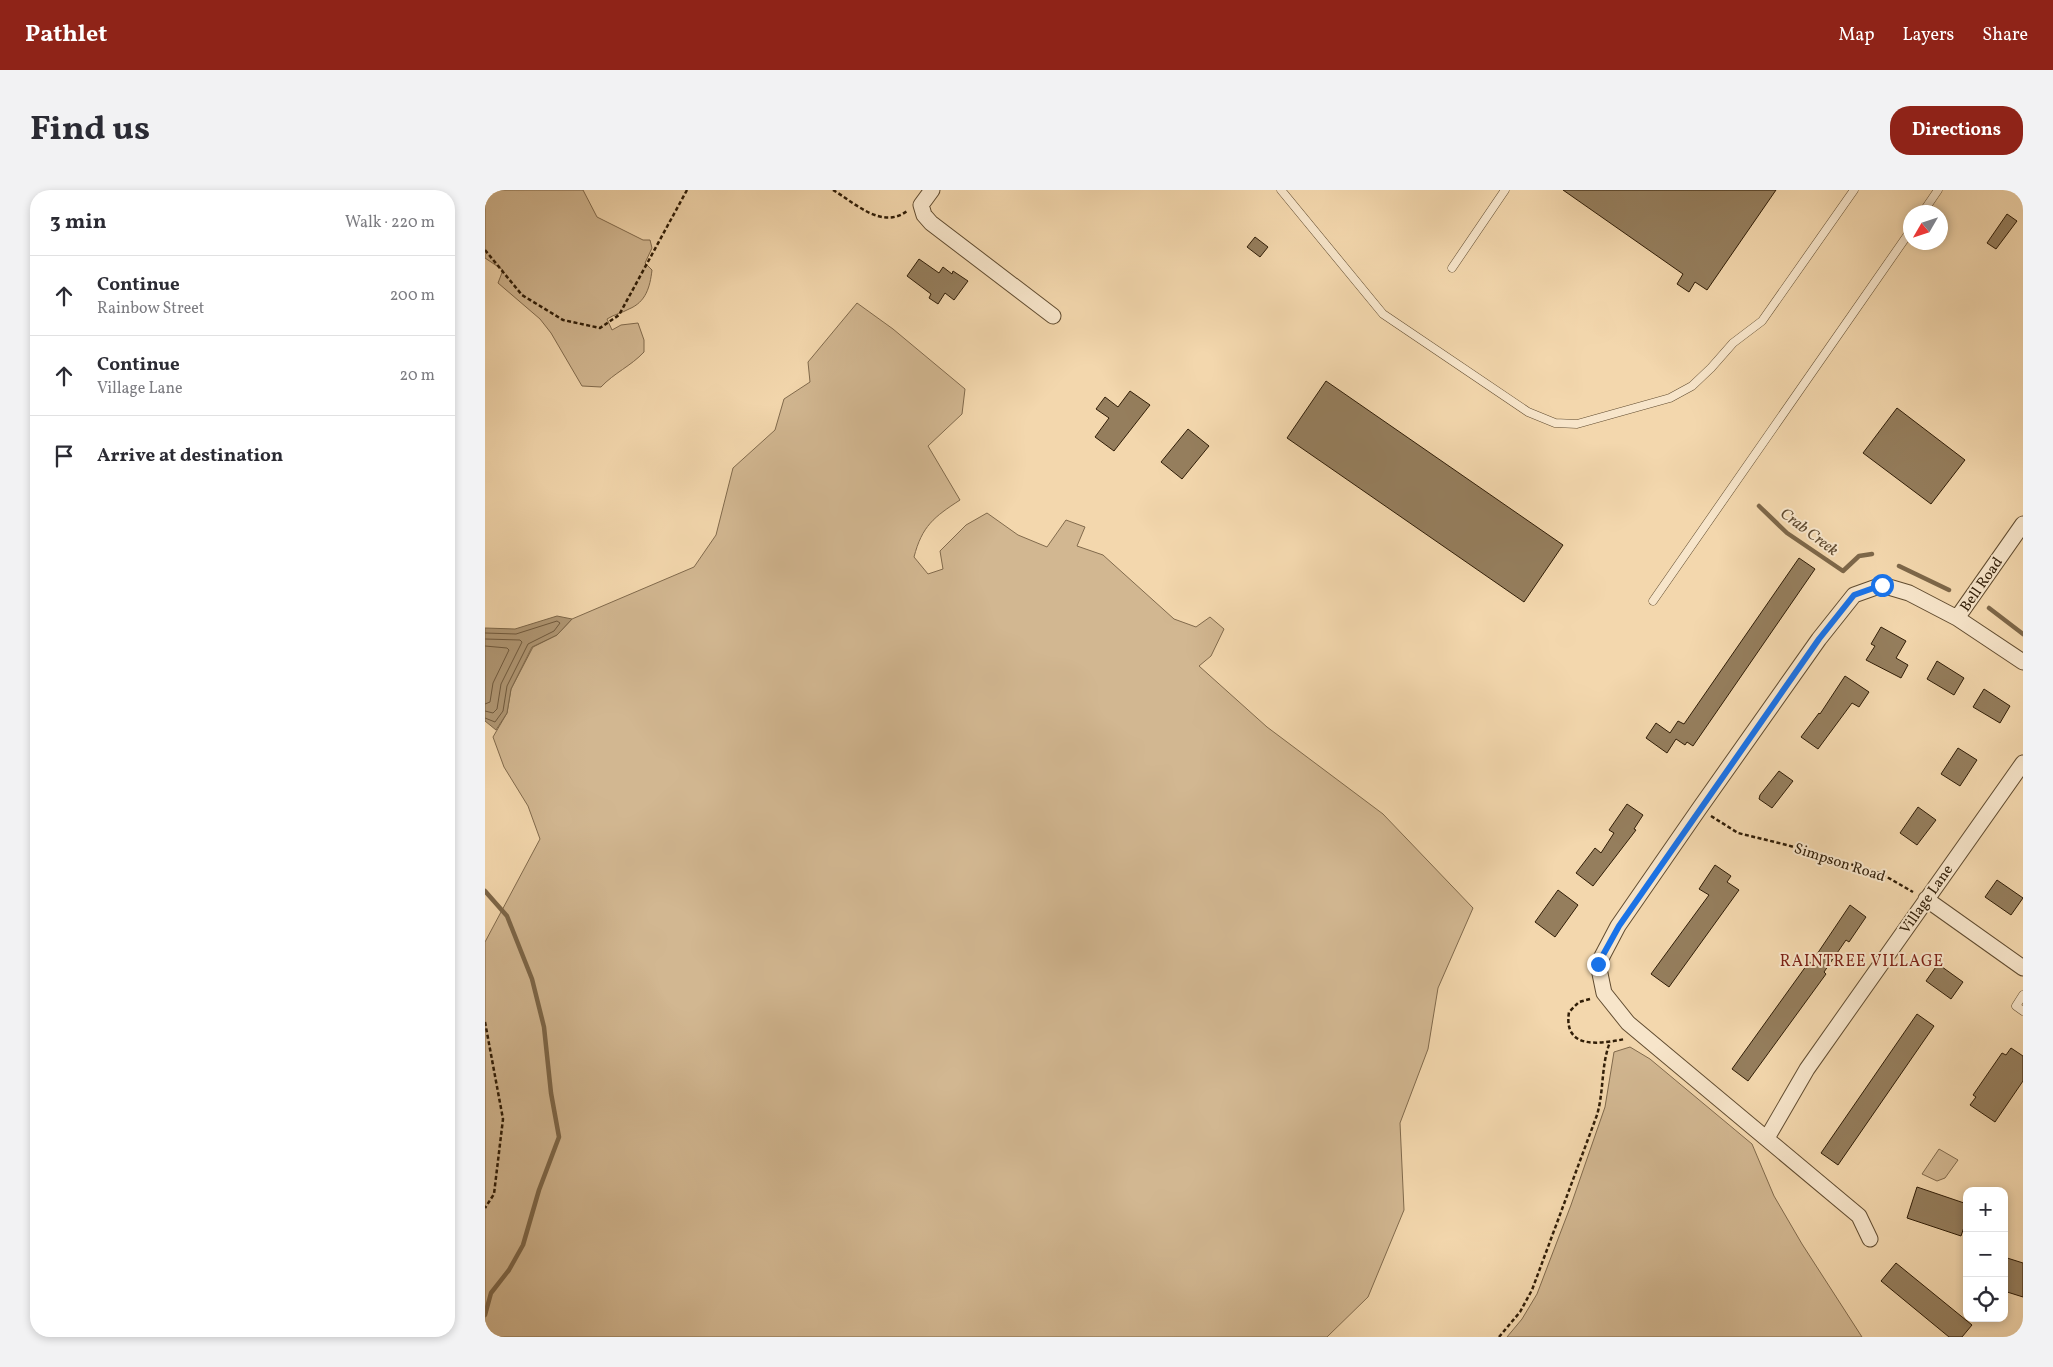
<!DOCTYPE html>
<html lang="en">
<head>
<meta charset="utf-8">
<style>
  :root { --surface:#fff; --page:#f2f2f3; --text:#2b2b33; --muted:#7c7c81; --line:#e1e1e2; --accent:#8f2418 }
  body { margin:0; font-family:Vollkorn,serif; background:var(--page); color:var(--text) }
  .controls { position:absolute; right:15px; bottom:15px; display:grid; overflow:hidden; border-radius:10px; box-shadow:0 2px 8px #0003 }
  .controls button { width:45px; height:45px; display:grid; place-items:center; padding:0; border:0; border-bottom:1px solid var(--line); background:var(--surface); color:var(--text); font:25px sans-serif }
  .compass { position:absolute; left:1418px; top:15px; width:45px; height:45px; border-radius:50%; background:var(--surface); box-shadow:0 2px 8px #0003; rotate:231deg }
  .stop { position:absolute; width:15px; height:15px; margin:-11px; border:4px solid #1a73e8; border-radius:50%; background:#fff }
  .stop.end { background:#1a73e8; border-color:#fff; box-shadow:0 1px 5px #0008 }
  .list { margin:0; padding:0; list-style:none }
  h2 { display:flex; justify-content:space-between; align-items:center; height:65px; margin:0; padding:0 20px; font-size:21px }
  h2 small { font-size:16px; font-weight:400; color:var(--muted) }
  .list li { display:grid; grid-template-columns:32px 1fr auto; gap:15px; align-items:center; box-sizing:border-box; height:80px; padding:0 20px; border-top:1px solid var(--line) }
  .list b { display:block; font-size:19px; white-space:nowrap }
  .list p { margin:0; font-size:16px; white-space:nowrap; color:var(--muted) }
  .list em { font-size:16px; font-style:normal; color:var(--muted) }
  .icon { flex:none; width:28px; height:28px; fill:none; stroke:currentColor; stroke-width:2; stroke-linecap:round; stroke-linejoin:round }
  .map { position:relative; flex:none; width:1538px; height:1147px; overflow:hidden; border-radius:20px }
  header { display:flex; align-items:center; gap:30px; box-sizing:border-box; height:70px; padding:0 25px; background:var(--accent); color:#fff }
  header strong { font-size:24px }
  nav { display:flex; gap:28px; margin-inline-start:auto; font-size:18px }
  .intro { display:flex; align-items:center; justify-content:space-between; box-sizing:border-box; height:120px; padding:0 30px }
  h1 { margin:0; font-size:35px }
  .button { padding:12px 22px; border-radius:20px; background:var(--accent); color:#fff; font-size:18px; font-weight:700 }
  main { display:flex; gap:30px; padding:0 30px }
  aside { flex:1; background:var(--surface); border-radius:20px; box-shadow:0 2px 8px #0003 }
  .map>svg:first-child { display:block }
  .green { fill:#d2b791; stroke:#816a4c }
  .water { fill:#b19875; stroke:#7d6749 }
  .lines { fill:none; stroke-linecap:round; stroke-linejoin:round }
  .shore { stroke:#705a3e; stroke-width:1 }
  .stream { stroke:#7d6749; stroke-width:4.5 }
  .building { fill:#957e5d; stroke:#301d07 }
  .lane-casing { stroke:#614c30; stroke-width:9 }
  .street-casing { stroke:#614c30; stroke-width:17 }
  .path { stroke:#301d07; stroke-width:2.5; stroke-dasharray:4 2.5; stroke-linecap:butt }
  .lane { stroke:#f7e5ca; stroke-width:8 }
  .street { stroke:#f7e5ca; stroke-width:15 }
  .route { stroke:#1a73e8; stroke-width:6 }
  .labels { text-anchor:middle; stroke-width:4; stroke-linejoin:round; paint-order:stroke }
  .street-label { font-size:15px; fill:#301d07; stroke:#f7e5ca }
  .water-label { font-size:16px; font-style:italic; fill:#5d482e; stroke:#f7e5ca }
  .neighbourhood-label { font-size:16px; letter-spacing:1px; fill:#7a1f14; stroke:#f7e5ca }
</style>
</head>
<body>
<header>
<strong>Pathlet</strong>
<nav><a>Map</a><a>Layers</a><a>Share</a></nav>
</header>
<div class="intro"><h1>Find us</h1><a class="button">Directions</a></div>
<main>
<aside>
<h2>3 min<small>Walk · 220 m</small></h2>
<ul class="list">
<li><svg class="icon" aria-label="ahead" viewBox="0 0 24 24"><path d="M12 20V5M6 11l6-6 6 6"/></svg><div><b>Continue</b><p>Rainbow Street</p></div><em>200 m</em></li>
<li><svg class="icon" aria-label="ahead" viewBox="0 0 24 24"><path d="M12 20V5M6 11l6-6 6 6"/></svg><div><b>Continue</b><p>Village Lane</p></div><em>20 m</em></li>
<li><svg class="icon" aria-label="arrive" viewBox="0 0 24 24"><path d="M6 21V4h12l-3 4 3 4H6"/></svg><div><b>Arrive at destination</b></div></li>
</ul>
</aside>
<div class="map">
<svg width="1538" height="1147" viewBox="0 0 1538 1147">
  <rect width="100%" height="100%" fill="#f3d7ad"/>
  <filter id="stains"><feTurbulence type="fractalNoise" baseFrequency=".004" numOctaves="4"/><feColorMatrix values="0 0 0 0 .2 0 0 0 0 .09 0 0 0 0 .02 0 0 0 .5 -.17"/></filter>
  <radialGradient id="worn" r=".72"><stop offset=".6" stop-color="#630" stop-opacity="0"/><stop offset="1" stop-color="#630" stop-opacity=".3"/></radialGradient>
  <!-- green -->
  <path class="green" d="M0 0H98L112 27 158 50H165L167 58 160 73 167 80C165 97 161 112 144 119 137 123 130 124 122 129L127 140 136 135 153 133 159 150V162C146 176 129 183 116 197L97 196 66 143 55 129 13 93 18 80 0 68Z
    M372 113 408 139 480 199 477 224 443 256 475 310C449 327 437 336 429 367L443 384 458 379 455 361 481 335 502 323 533 345 562 357 581 330 600 337 592 356 618 365 689 429 711 437 725 427 739 439 726 466 714 476 782 537 898 624 988 718 953 798 943 859 915 933 919 1020 883 1107 842 1147H0V752L55 649 43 616 19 577 8 547 22 523 26 499 48 457 72 445 87 429 209 377 231 345 248 278 290 240 299 209 325 192 323 172Z
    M1145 857 1165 869 1267 954 1289 1006 1317 1054 1377 1147H1022L1037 1129 1052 1104 1086 1015 1120 917 1129 862Z
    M1454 959 1473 970 1460 988 1452 991 1437 984Z"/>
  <!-- water -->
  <path class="water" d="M72 426 87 429 72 445 47 457 26 499 22 523 11 540 0 531V438L30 439Z"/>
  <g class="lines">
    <!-- shore -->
    <path class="shore" d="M0 443 31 444 72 431 75 433 69 441 43 454 22 496 18 521 10 532 0 528
      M0 449 35 450 37 452 16 494 12 519 8 523 0 521
      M0 456 22 458 24 460 8 493 5 512 0 514"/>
    <!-- stream -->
    <path class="stream" d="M1274 316 1302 343 1358 381 1374 366 1387 364
      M1414 376 1464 400
      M1504 418 1538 444
      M0 701 22 726 47 789 59 837 66 903 74 947 54 1000 38 1055 24 1080 6 1103 0 1125"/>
  </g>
  <!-- building -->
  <path class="building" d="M1078 0H1291L1222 100 1210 92 1204 102 1192 94 1198 84Z
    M1522 24 1532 31 1511 59 1502 53Z
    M770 47 783 57 775 67 762 57Z
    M434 69 454 83 458 77 467 84 468 81 483 91 469 110 460 103 453 114 444 108 446 104 422 86Z
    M841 191 1078 355 1039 412 802 248Z
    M645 201 665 215 629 261 610 247 624 228 611 219 620 207 633 217Z
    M1412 218 1480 270 1446 314 1378 263Z
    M703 239 724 256 697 289 676 272Z
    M1314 368 1330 379 1208 556 1202 552 1200 555 1191 549 1182 563 1161 548 1171 533 1185 543 1193 531 1199 534Z
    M1396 437 1421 451 1411 468 1423 475 1416 488 1381 470 1390 456 1386 454Z
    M1452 471 1479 488 1469 505 1442 489Z
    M1360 486 1384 502 1374 517 1367 513 1333 559 1316 547 1334 523 1335 524Z
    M1499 499 1525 516 1515 533 1488 517Z
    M1473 558 1492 570 1475 596 1456 584Z
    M1294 581 1308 591 1287 618 1274 609 1275 605Z
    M1142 614 1158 625 1149 639 1151 640 1108 696 1091 683 1110 658 1116 663 1129 643 1124 640Z
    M1433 617 1451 630 1432 655 1415 643Z
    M1230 675 1246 686 1242 692 1254 700 1184 797 1166 784 1224 705 1214 699Z
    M1512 690 1538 708 1526 725 1500 707Z
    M1073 700 1093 715 1070 747 1050 732Z
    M1365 715 1381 727 1364 752 1361 750 1339 782 1341 784 1263 891 1247 879 1324 772 1326 773Z
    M1453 774 1478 792 1466 809 1441 791Z
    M1432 824 1449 836 1353 975 1336 963Z
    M1526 858 1538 866V891L1510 932 1485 915 1491 907 1488 905 1517 863 1521 865Z
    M1432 997 1482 1014V1028L1476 1046 1422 1028Z
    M1519 1067 1538 1073V1107L1519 1101Z
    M1411 1073 1487 1135 1477 1147H1464L1396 1091Z"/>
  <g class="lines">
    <!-- lane casing -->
    <g class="lane-casing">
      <path id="lane" d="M796 0 898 124 1043 222 1070 233 1092 234 1185 208 1207 196 1226 178 1248 153 1277 131 1369 0
        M1438 22 1453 0
        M967 78 1020 0
        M1168 411 1426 40
        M1538 805 1531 816 1538 821"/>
    </g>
    <!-- street casing -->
    <g class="street-casing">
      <path id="street" d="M447 0 436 15 439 25 446 33 568 126
        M1472 428 1538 334
        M1441 709 1538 778
        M1282 948 1322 879 1538 573
        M1385 1049 1374 1026 1143 833 1119 803 1113 774 1133 736 1214 619 1334 449 1369 405 1397 395 1424 403 1472 428 1538 472"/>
    </g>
    <!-- path -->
    <path class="path" d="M348 0C370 13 397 40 422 21
      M0 60 37 105 78 130 115 138 134 125 202 0
      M1226 626 1253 643 1302 655 1395 683 1428 702
      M1105 809 1094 812 1084 822C1078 860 1115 854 1140 849
      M0 832 18 929 9 1004 0 1018
      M1014 1147 1035 1122 1047 1100 1112 925C1119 901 1116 875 1125 852"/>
    <!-- lane -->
    <use href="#lane" class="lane"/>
    <!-- street -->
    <use href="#street" class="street"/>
  </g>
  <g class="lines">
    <!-- route -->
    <path class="route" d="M1113 774 1134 736 1334 449 1369 405 1397 395"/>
  </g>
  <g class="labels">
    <!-- street labels -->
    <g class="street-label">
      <text transform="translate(1496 394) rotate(-55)" y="5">Bell Road</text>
      <text transform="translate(1355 672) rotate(18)" y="5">Simpson Road</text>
      <text transform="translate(1441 709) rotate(-55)" y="5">Village Lane</text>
    </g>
    <!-- water labels -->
    <g class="water-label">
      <text transform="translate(1325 341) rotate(37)" y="6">Crab Creek</text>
    </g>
    <!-- neighbourhood labels -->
    <g class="neighbourhood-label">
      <text x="1377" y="776">RAINTREE VILLAGE</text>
    </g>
  </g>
  <rect width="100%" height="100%" filter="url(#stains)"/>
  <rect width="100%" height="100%" fill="url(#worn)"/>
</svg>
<div class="controls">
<button>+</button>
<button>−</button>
<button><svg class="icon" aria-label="locate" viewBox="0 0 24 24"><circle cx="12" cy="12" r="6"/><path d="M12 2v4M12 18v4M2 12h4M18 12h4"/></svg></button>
</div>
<svg class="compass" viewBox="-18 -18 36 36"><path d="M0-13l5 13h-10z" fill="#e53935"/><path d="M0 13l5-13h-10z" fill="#7c7c81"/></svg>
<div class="stop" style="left:1397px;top:395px"></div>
<div class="stop end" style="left:1113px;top:774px"></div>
</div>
</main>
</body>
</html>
